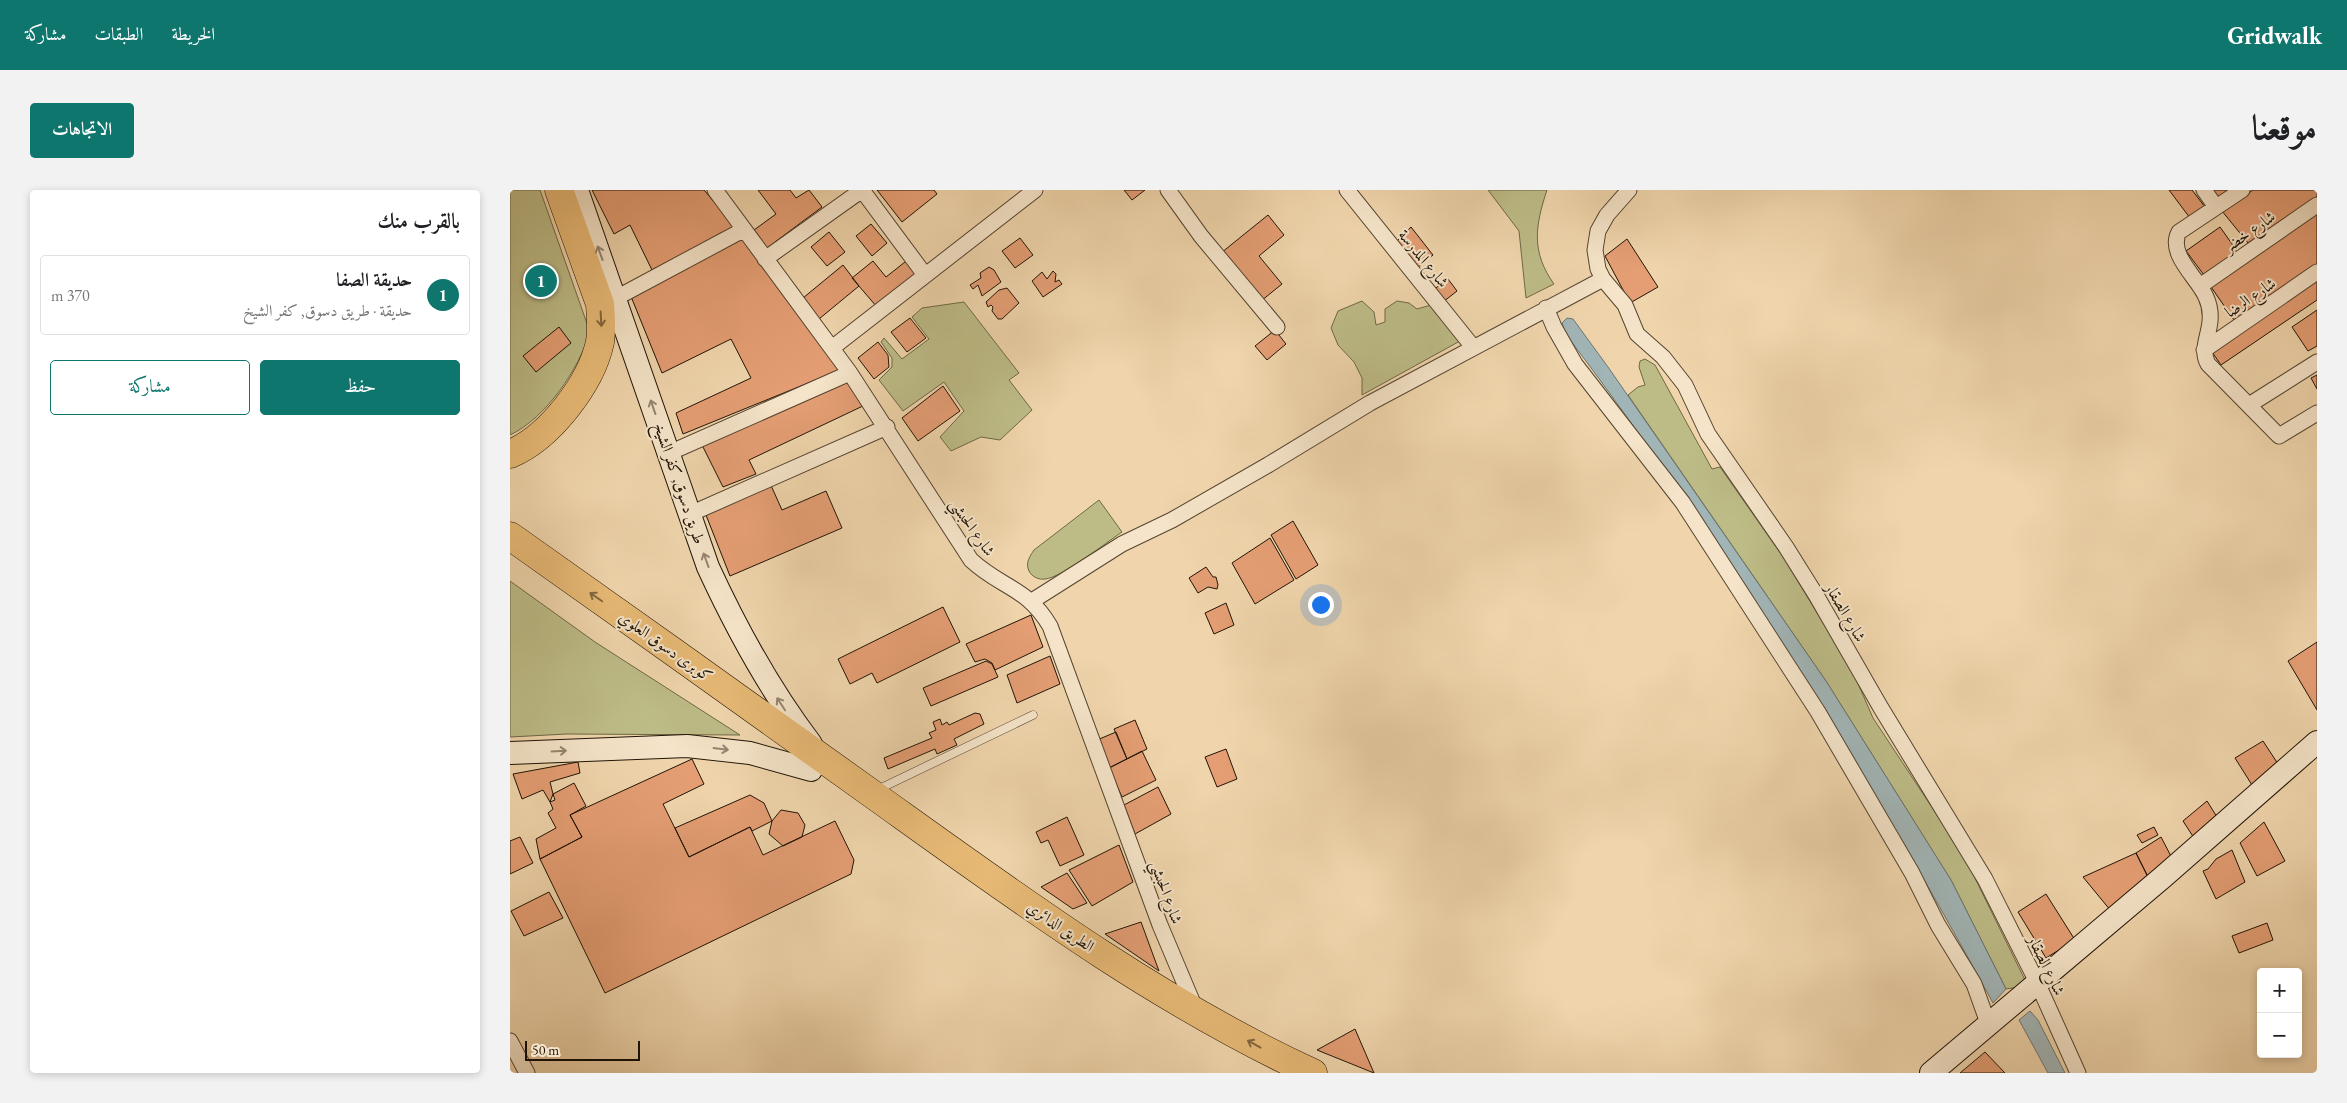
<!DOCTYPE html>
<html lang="ar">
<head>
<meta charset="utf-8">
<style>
  :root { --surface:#fff; --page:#f2f2f2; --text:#202124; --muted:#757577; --line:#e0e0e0; --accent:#0f766e }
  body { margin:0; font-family:"EB Garamond",Amiri,serif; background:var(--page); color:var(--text); direction:rtl }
  .controls { position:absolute; right:15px; bottom:15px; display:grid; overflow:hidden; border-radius:5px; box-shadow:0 2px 8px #0003 }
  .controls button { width:45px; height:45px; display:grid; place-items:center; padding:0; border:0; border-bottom:1px solid var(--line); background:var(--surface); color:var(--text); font:25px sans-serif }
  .scale { position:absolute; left:15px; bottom:12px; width:115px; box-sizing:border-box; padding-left:5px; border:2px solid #201406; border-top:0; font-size:14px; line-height:18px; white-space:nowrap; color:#201406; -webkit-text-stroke:4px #f5e4c9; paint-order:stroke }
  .you { position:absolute; left:810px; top:414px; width:18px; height:18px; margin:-12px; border:4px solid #fff; border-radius:50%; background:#1a73e8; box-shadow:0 0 0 8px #1a73e833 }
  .badge { display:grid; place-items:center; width:32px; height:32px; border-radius:50%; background:var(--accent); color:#fff; font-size:16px; font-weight:700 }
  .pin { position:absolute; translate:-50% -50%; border:2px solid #fff; box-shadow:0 1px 5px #0006 }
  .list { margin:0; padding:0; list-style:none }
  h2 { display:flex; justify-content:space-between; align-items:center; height:65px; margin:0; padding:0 20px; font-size:21px }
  h2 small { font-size:16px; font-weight:400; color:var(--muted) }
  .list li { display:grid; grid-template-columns:32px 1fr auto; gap:15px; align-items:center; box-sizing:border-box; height:80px; margin:0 10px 10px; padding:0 10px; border:1px solid var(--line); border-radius:5px }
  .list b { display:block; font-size:19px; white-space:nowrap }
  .list p { margin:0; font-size:16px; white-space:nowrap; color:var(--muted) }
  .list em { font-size:16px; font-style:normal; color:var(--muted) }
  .actions { display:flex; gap:10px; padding:15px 20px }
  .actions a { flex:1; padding:11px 0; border:1px solid var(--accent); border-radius:5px; text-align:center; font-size:18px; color:var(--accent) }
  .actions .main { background:var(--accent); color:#fff }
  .map { position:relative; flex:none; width:1807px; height:883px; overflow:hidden; direction:ltr; border-radius:5px }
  header { display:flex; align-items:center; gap:30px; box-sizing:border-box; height:70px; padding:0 25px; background:var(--accent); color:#fff }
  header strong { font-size:24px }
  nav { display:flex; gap:28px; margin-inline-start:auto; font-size:18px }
  .intro { display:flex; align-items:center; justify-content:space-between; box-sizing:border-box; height:120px; padding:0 30px }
  h1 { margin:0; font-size:35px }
  .button { padding:12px 22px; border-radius:5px; background:var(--accent); color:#fff; font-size:18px; font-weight:700 }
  main { display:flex; gap:30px; padding:0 30px }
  aside { flex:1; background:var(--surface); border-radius:5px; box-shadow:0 2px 8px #0003 }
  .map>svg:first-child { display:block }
  .green { fill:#bdbc87; stroke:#6e6846 }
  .water { fill:#a1b5b7; stroke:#6d7570 }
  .building { fill:#e59e74; stroke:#201406 }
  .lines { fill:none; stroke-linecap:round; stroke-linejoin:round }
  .lane-casing { stroke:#544430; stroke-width:9 }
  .street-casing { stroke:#544430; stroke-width:17 }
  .secondary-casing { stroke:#201406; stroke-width:24 }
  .highway-casing { stroke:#201406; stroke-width:29 }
  .lane { stroke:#f5e4c9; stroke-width:8 }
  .street { stroke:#f5e4c9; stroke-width:15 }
  .secondary { stroke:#f5e4c9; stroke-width:22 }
  .highway { stroke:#e8ba76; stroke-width:28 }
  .oneway { stroke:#958671 }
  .oneway2 { stroke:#84673e }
  .labels { text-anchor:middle; stroke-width:4; stroke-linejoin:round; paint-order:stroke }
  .street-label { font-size:16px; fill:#201406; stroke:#f5e4c9 }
</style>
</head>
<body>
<header>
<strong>Gridwalk</strong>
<nav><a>الخريطة</a><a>الطبقات</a><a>مشاركة</a></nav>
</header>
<div class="intro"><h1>موقعنا</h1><a class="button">الاتجاهات</a></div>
<main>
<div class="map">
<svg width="1807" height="883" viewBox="0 0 1807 883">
  <rect width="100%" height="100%" fill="#f0d5ac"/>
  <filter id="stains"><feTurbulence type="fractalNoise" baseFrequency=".004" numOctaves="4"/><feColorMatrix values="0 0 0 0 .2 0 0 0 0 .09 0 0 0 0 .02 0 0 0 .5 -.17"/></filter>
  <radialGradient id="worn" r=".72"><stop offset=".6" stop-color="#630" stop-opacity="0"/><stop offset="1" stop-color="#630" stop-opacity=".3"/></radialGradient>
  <!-- green -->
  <path class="green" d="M0 0H30L80 142C69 179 36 228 0 245Z
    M978 0H1037C1025 36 1021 62 1044 94L1016 108 1009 41Z
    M852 111 864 122 866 135 875 132V119L887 111 899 113 907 119 921 115 950 151 852 205V188L844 172 828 155 821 138 828 121Z
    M454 112 509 183 499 190 522 220 490 250 471 247 441 261 430 247 454 221 434 192 393 221 369 190 382 177V168L371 152 374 148 392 169 419 149 402 127 412 118Z
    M1135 169 1145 175 1202 279 1210 277 1273 367 1343 482 1363 528 1429 628 1461 680 1516 792 1509 797 1496 799 1441 690 1316 491 1118 205 1128 197 1135 195 1129 177 1130 171Z
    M589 310 612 342C597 352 551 388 535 389 529 390 522 387 519 381 515 373 520 366 524 360Z
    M0 391 85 452 230 545 57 544 0 547Z"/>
  <!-- water -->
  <path class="water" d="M1057 128 1063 129 1098 177 1316 491 1441 690 1496 799 1483 813C1356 580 1215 355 1055 143L1052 133Z
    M1520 821 1528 830 1555 883H1538L1509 830Z"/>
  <!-- building -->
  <path class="building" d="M82 0H194L225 37 142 80 120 35 104 44Z
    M248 0H280L286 8 299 0 312 17 257 58 244 40 266 24Z
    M367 0H424L427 4 392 32Z
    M614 0H635L622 10Z
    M1659 0H1682L1698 21 1683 32Z
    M1699 0H1722L1707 10Z
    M1743 0H1807V7L1738 53 1712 21Z
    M1807 20V77L1726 133 1699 94Z
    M758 25 774 45 749 66 772 94 751 111 711 63Z
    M361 34 377 53 362 66 346 46Z
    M901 37 923 65 907 78 886 52Z
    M1710 37 1727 61 1694 85 1676 61Z
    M319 42 335 62 317 76 301 57Z
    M230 45 330 180 173 244 166 223 241 188 221 149 152 183 120 104Z
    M510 48 523 65 505 78 492 61Z
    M1117 49 1148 97 1120 113 1095 66Z
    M400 68 410 84 367 117 342 88 363 71 376 87Z
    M333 75 349 96 309 129 293 108Z
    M479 77 484 80 491 92 472 106 468 95 463 99 460 95 471 88 470 83Z
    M543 81 546 84 545 92 549 90 552 94 533 107 522 91 532 82 537 89Z
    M938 89 947 101 933 112 923 100Z
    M1807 91V110L1711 175 1702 162Z
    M497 98 509 113 492 129H488L482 121 483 117 481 115 478 117 476 112 489 100Z
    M1807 120V156L1798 161 1782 137Z
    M400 128 416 148 397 162 381 142Z
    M49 137 61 153 26 182 13 166Z
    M765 140 776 154 757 170 745 156Z
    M368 152 378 165 379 177 364 189 348 168Z
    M1807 185V199L1801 188Z
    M337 192 355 215 239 270 246 284 213 297 191 253Z
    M433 196 450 221 408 251 392 228Z
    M259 291 272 320 316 301 332 338 220 386 194 320Z
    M783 331 808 375 786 389 761 345Z
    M760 348 784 390 745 414 722 373Z
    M696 377 703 387H706L708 395 707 399 698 397 688 403 679 388Z
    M716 413 724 435 704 444 695 423Z
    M433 417 450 452 367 493 362 483 340 494 328 469Z
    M521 425 533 457 485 480 482 473 475 469 465 472 456 454Z
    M1807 452V520L1778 471Z
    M540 466 550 494 507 513 497 485Z
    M476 471 482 474 488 487 421 516 413 498Z
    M465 523 470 524 474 534 444 549 447 555 427 564 425 559 378 579 374 568 422 548 419 543 426 540 423 532 430 529 432 535 437 532 439 535Z
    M625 530 637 559 617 569 604 539Z
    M606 542 617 569 599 578 587 550Z
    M1753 551 1770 577 1742 595 1725 568Z
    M716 559 727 589 707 597 695 567Z
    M632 561 646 590 612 607 599 578Z
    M182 569 194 594 153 614 179 667 240 637 253 665 325 631 344 670 341 684 95 803 30 669 72 647 60 625Z
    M68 572 70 583 40 592 43 604 40 612 33 600 12 609 3 584Z
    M64 593 76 616 60 625 72 647 30 669 26 649 46 638 38 623 43 619 40 612 45 610 43 604Z
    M648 597 661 624 625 644 614 615Z
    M240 605 254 613 262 631 242 641 240 637 179 667 165 638Z
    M1697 611 1707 627 1684 648 1673 631Z
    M271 620 288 623 295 635 292 647 273 656 259 644 262 631Z
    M557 627 574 665 550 676 538 650 531 653 526 642Z
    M1754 632 1775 671 1747 686 1730 653Z
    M1644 637 1648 645 1632 653 1627 645Z
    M10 647 23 673 0 684V651Z
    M1651 647 1663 670 1640 691 1626 663Z
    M609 655 623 692 582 716 559 680Z
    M1722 660 1735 692 1706 709 1693 681 1698 679 1706 669Z
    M1626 663 1640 691 1601 721 1573 687Z
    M557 683 577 713 563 719 531 697Z
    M39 702 53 728 14 746 1 721Z
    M1536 704 1565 750 1536 768 1508 722Z
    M631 732 649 781 595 744Z
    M1757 733 1763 750 1729 763 1722 746Z
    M845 839 864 883 807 860Z
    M1475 862 1495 883H1450Z"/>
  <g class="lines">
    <!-- lane casing -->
    <g class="lane-casing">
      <path id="lane" d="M367 600 523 525"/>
    </g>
    <!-- street casing -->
    <g class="street-casing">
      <path id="street" d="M205 0 340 183 461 370C491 398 517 397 540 436L650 735 685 818
        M658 0 691 46 767 137
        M837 0 963 157
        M1119 0 1097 25 1088 41 1085 60 1088 79 1093 89 1115 115 1127 144 1153 167 1175 195 1198 244 1276 357 1306 405 1371 518 1475 689 1527 792 1568 883
        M1694 0 1706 17
        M1732 0 1669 42C1657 64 1688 88 1696 107 1709 136 1687 154 1698 174L1769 246 1807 223
        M255 69 352 0 415 85
        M1690 96 1807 15
        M106 108 233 40
        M1036 118 1044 137 1065 174 1173 313 1308 522 1402 683 1428 735 1464 794 1478 833
        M322 158 525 0
        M1694 160 1807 82
        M1739 215 1807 172
        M159 263 340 183
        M180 324 377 237
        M522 411 612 354 662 330 758 275 860 213 1093 89
        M0 851 17 883"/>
    </g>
    <!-- secondary casing -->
    <g class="secondary-casing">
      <path id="secondary" d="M67 0 198 377C227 440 259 499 301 554
        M0 563 177 556 240 563 301 580
        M1421 883 1653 687 1807 552"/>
    </g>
    <!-- highway casing -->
    <g class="highway-casing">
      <path id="highway" d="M0 264C39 248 81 194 90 152 92 139 91 127 90 114L49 0
        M0 346C124 434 249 522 372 611 510 710 649 812 803 883"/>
    </g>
    <!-- lane -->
    <use href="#lane" class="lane"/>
    <!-- street -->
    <use href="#street" class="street"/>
    <!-- secondary -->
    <use href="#secondary" class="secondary"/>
    <!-- highway -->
    <use href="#highway" class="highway"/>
  </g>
  <!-- one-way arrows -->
  <defs><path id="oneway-shaft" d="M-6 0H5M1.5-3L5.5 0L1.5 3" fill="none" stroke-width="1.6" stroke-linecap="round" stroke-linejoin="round" transform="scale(1.25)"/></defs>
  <g class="oneway">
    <use href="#oneway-shaft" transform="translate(90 63) rotate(-110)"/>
    <use href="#oneway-shaft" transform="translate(143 217) rotate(-109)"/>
    <use href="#oneway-shaft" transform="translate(196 370) rotate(-110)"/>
    <use href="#oneway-shaft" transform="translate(271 514) rotate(-123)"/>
    <use href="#oneway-shaft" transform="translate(211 559) rotate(7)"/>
    <use href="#oneway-shaft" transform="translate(49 561) rotate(-3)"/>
  </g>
  <g class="oneway2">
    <use href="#oneway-shaft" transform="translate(91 129) rotate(87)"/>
    <use href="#oneway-shaft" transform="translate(86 407) rotate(-145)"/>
    <use href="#oneway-shaft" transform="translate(744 854) rotate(-151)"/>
  </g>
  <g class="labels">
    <!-- street labels -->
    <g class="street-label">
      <text transform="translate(1739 41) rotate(-35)" y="6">شارع خضر</text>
      <text transform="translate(914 68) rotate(51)" y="6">شارع المدرسة</text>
      <text transform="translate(1740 107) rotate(-34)" y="6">شارع الرضا</text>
      <text transform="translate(170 293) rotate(71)" y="6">طريق دسوق, كفر الشيخ</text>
      <text transform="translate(463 337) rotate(55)" y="6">شارع الحبشي</text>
      <text transform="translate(1336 422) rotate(60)" y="6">شارع الصقار</text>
      <text transform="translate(156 456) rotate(35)" y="6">كوبرى دسوق العلوي</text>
      <text transform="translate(657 702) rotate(70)" y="6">شارع الحبشي</text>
      <text transform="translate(551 736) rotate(34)" y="6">الطريق الدائري</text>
      <text transform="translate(1537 775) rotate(64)" y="6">شارع الصقار</text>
    </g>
  </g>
  <rect width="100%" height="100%" filter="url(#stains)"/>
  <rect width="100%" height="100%" fill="url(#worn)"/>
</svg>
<div class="controls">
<button>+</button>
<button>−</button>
</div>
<div class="scale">50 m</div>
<div class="you"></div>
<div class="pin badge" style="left:31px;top:91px">1</div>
</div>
<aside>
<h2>بالقرب منك<small></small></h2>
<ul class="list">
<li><span class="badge">1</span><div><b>حديقة الصفا</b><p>حديقة · طريق دسوق, كفر الشيخ</p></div><em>370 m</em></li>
</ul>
<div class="actions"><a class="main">حفظ</a><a>مشاركة</a></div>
</aside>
</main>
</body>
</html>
